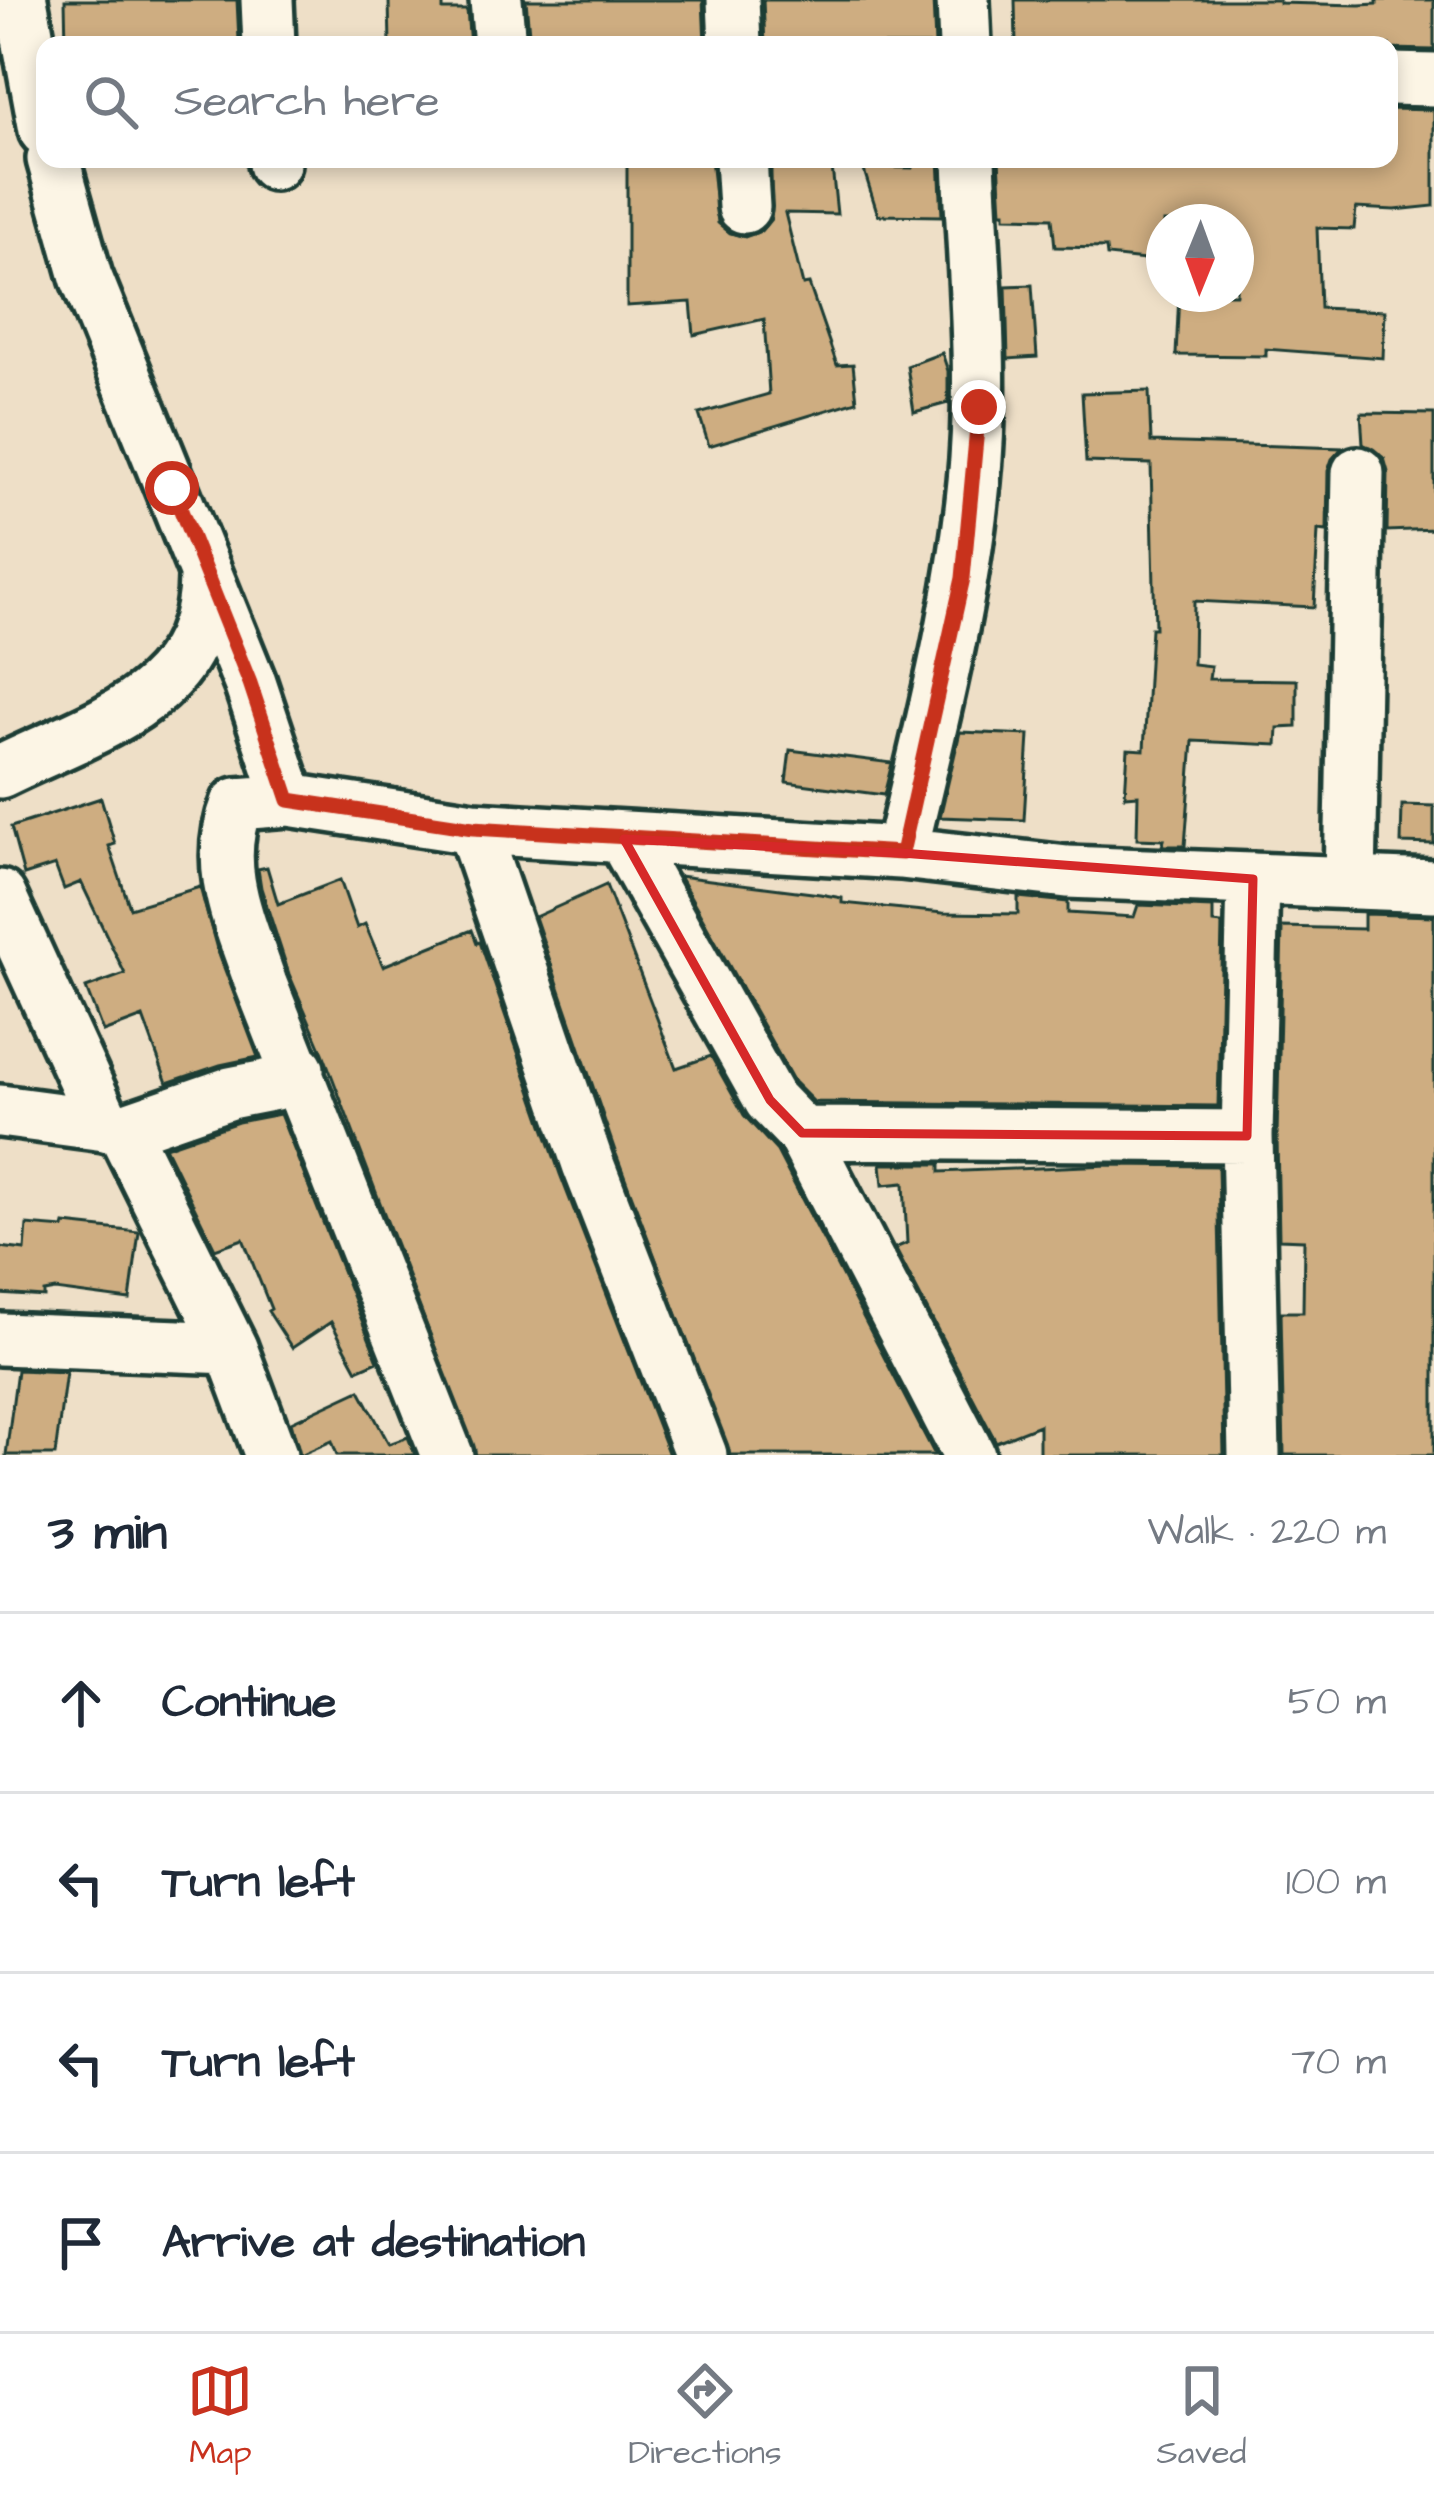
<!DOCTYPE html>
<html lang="en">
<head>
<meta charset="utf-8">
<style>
  :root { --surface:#fff; --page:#f2f2f3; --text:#1f2937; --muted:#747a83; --line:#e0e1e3; --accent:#c8321e }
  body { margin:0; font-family:"Architects Daughter",sans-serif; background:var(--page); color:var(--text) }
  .compass { position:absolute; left:1146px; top:204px; width:108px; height:108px; border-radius:50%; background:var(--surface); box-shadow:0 6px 18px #0003; rotate:181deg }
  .stop { position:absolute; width:36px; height:36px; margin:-27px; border:9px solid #c8321e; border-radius:50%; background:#fff }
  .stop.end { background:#c8321e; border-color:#fff; box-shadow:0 3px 12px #0008 }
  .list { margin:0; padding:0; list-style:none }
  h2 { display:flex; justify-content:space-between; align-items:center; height:156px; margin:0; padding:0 48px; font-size:51px }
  h2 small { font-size:39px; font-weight:400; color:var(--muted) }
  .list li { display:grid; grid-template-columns:78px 1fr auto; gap:36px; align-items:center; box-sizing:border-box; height:180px; padding:0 48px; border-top:3px solid var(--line) }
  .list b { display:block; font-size:45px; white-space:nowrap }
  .list em { font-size:39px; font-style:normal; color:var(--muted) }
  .icon { flex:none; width:66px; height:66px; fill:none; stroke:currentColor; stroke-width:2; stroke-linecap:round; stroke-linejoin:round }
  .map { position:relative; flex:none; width:1434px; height:1455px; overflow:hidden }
  .search { position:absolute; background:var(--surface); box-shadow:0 6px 18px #0003; left:36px; right:36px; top:36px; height:132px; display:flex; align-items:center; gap:30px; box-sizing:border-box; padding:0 42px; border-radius:24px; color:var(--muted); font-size:45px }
  .sheet { height:876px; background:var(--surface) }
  nav { display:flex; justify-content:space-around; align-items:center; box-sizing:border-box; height:168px; border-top:3px solid var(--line); background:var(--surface); font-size:33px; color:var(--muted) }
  nav a { display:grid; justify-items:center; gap:6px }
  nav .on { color:var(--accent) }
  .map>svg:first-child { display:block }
  .building { fill:#cead81; stroke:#1f3d34; stroke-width:3 }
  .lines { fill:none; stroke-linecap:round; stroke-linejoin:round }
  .minor-casing { stroke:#1f3d34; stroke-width:60 }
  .minor { stroke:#fcf5e5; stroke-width:51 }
  .route { stroke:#c8321e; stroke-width:15 }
  .marked { fill:none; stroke:#d62828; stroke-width:9; stroke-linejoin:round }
</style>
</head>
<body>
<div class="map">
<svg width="1434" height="1455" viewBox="0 0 1434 1455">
  <rect width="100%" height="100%" fill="#eedfc7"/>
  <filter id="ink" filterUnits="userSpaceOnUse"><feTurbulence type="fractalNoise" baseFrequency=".00833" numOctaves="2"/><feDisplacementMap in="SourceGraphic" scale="24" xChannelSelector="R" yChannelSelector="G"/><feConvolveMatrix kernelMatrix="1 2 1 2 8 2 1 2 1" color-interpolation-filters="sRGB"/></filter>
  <g filter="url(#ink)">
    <!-- building -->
    <path class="building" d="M65 0H237L239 41 66 45Z
      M389 0H443V10H467L470 45H390Z
      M526 0H703L705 45H530Z
      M763 0H933L935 45H765Z
      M1015 0H1279V3L1359 5 1377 4V0H1434V50L1389 49V45H1016Z
      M1389 109 1434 110V206L1395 210 1356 208 1354 229 1317 228 1320 308 1385 311 1383 358 1266 349V356L1176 355 1179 294H1236L1237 222H1164V262L1107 256 1106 248 1055 247 1052 218 1005 217V212H1002L999 159H1389Z
      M627 159H711L718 223 730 233 745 237 761 231 771 219V159H811V166L832 167 837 214 785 213 803 285 809 284 837 365 853 364 857 401 709 446 699 414 769 394 764 319 694 335 691 302 627 306Z
      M911 159H939L942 216 878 215 863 167 912 168Z
      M1032 285 1037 357 1008 359 1006 286Z
      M942 353 948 371V403L914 412 907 366Z
      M1149 391 1151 442 1342 448 1332 459 1328 471 1327 531 1318 530 1314 607 1194 601 1193 664 1211 666 1209 679 1297 680V727L1278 728 1277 745 1193 741 1185 846H1162L1164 840 1137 839 1138 795 1125 796 1128 749 1144 750 1151 628H1155L1151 464 1086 462 1082 393Z
      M1361 413 1434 414V529L1387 531 1388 472 1384 458 1363 444Z
      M960 732 1029 735 1024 820 940 817Z
      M790 750 892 763 884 795 786 782Z
      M101 798 115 844 109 846 130 908 200 887 217 949 258 1057 220 1065 167 1083 143 1017 103 1032 86 988 125 974 81 882 64 889 55 865 24 875 11 827Z
      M1402 805 1434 806V844L1401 843Z
      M267 867 278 904 340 880 357 928 365 924 383 966 472 930 477 943 480 942 560 1174 669 1455H476L323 1053 289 974 261 888 258 869Z
      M679 876 820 894 842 898V903L943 913 1018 914V897L1068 902V913L1134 917 1138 905 1213 908V923L1222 924 1218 1106 814 1102 794 1082Z
      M606 885 676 1068 711 1056 744 1115 777 1151 935 1455H730L616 1154 535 917Z
      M1364 914 1434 916V1455H1284L1281 1312H1303L1304 1240 1279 1239 1277 1136 1282 927 1364 929Z
      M280 1114 378 1361 357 1370 331 1322 292 1348 268 1311 271 1309 243 1239 215 1249 165 1147 238 1122Z
      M881 1164H940V1172L1110 1165 1218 1166 1224 1455H1039V1425L996 1442 895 1248 907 1243 904 1183 883 1185Z
      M65 1224 139 1232 130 1300 55 1290 44 1292V1297L0 1294V1247L25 1250 27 1225 64 1228Z
      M17 1370 66 1372 55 1455H6Z
      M360 1390 389 1444 408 1437 415 1455H337L332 1441 300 1455 291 1422Z"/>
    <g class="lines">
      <!-- minor casing -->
      <g class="minor-casing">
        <path id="minor" d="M21 0 45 130
          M267 0 269 45
          M496 0 500 45
          M733 0 735 45
          M963 0 965 45
          M1389 79 1434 80
          M53 159 86 277 250 683 289 800 473 828 588 1164 701 1455
          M274 159V164
          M741 159 744 207
          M0 772C94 725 208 699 205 571
          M289 800 237 804C212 867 240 922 261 984L447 1455
          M473 828 901 853 1067 872 1434 886
          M624 839 770 1100 802 1133 969 1455
          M901 853C930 730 962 607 974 482 985 375 973 266 969 159
          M1253 879 1247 1136 1254 1455
          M1350 883 1358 473
          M0 896 105 1125 123 1130 231 1348 271 1455
          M0 1111 105 1125
          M123 1130 230 1093 276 1084 298 1069
          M802 1133 1247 1136
          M0 1339 231 1348"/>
      </g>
      <!-- minor -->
      <use href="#minor" class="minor"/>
    </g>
  </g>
  <g class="lines" filter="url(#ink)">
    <!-- route -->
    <path class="route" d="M172 488 250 683 289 800 473 828 902 853 963 578 979 407"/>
  </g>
  <!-- marked area -->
  <path class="marked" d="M624 839 901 853 1253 879 1247 1136 802 1133 770 1100Z"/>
</svg>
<svg class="compass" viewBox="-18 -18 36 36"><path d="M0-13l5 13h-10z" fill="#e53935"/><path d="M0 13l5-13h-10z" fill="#747a83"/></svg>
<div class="stop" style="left:172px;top:488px"></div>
<div class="stop end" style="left:979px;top:407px"></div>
<div class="search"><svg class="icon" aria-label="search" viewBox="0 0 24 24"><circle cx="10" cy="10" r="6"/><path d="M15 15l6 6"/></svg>Search here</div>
</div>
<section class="sheet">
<h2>3 min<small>Walk · 220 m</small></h2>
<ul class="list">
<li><svg class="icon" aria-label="ahead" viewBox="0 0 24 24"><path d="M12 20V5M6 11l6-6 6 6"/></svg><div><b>Continue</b></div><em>50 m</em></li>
<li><svg class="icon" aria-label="left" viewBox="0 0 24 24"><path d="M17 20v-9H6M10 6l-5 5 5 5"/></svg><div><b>Turn left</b></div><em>100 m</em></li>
<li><svg class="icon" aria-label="left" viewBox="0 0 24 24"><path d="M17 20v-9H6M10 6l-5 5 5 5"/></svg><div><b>Turn left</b></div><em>70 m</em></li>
<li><svg class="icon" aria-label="arrive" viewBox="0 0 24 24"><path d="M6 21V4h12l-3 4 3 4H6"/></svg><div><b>Arrive at destination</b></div></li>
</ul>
</section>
<nav>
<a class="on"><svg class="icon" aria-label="map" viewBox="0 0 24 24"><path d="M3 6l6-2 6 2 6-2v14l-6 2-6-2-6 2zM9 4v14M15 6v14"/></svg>Map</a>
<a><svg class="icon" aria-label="directions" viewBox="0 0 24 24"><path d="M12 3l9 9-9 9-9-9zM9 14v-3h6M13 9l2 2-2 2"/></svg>Directions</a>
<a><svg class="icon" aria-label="saved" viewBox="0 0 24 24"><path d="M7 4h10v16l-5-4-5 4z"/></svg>Saved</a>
</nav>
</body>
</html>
